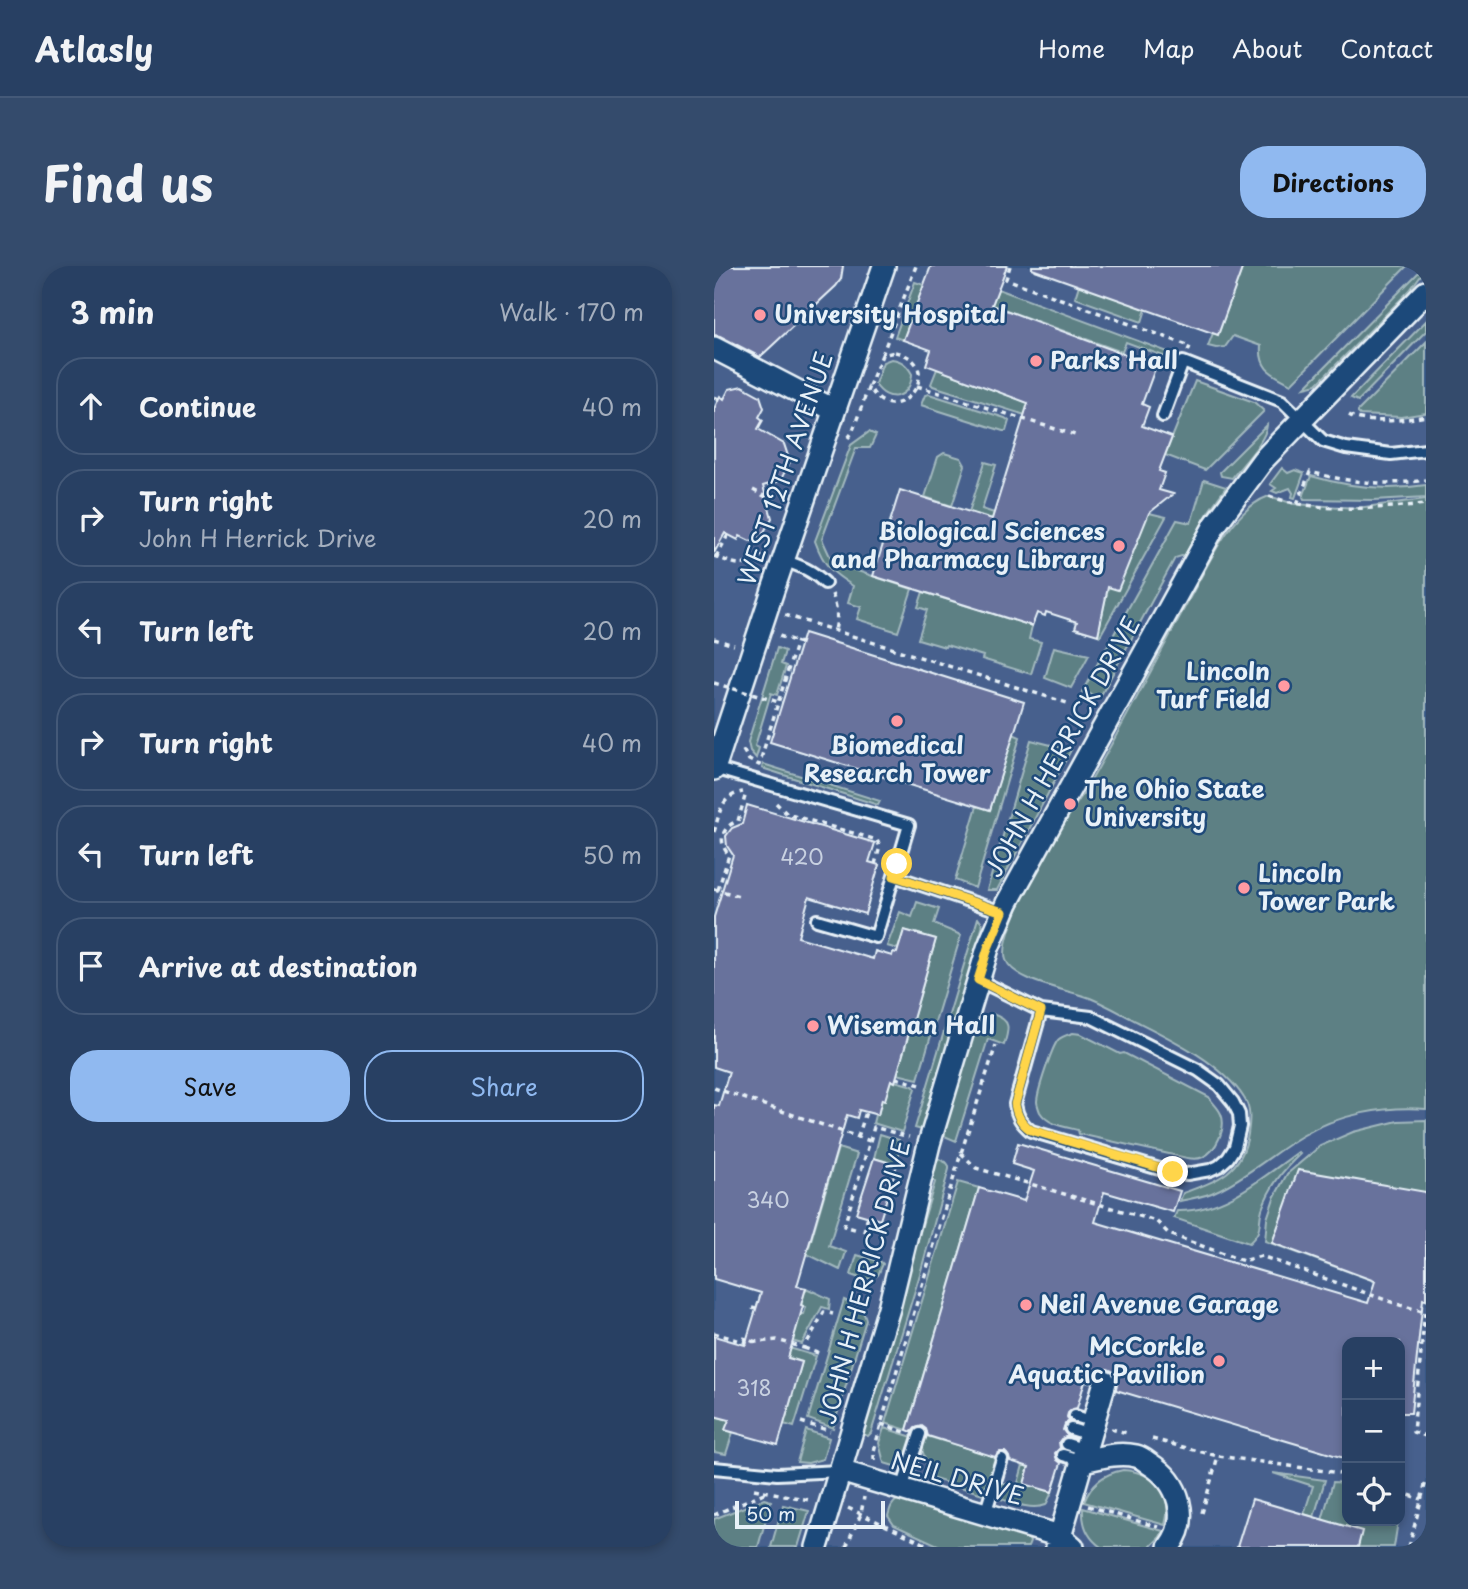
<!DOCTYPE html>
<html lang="en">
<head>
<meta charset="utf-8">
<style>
  :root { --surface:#284063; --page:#344b6c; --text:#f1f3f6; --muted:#a5afbe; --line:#445978; --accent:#90b9f0 }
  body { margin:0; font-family:"Playpen Sans",sans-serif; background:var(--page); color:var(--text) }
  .controls { position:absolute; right:21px; bottom:21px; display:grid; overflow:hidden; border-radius:14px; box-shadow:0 4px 10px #0003 }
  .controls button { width:63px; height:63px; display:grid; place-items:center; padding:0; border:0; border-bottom:2px solid var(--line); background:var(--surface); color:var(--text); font:35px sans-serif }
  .scale { position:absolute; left:21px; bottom:18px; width:150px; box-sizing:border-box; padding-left:7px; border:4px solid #e8f1f8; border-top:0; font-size:19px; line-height:24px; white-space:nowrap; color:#e8f1f8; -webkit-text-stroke:5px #1f4a7a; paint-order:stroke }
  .stop { position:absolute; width:21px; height:21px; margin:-16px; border:5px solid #ffd54a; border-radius:50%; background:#fff }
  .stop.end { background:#ffd54a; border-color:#fff; box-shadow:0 2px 7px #0008 }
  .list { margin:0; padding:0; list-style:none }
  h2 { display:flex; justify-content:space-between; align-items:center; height:91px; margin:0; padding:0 28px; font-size:30px }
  h2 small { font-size:23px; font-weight:400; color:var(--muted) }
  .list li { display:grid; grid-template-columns:46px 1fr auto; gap:21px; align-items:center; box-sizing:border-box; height:98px; margin:0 14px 14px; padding:0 14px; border:2px solid var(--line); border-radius:28px }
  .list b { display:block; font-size:26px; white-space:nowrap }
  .list p { margin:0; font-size:23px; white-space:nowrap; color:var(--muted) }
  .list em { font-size:23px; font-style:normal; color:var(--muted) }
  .actions { display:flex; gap:14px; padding:21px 28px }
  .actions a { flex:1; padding:16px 0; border:2px solid var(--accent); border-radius:28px; text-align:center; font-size:24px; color:var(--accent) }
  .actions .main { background:var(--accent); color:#111 }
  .icon { flex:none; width:38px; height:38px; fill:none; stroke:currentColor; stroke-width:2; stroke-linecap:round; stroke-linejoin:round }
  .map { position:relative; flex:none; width:712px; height:1281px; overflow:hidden; border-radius:28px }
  header { display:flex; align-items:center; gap:42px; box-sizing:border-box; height:98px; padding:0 35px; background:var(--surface); border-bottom:2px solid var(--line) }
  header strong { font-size:33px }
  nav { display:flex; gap:38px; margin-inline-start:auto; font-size:24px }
  .intro { display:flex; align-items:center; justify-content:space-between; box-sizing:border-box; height:168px; padding:0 42px }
  h1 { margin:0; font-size:49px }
  .button { padding:18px 32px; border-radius:28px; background:var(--accent); color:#111; font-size:24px; font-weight:700 }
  main { display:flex; gap:42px; padding:0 42px }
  aside { flex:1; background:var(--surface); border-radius:28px; box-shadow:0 4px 10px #0003 }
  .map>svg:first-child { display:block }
  .built { fill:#47618d; fill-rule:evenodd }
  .green { fill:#5d8084; stroke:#a2b8be; stroke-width:2 }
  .building { fill:#67729c; stroke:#e8f1f8; stroke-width:2 }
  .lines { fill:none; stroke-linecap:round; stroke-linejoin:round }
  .service-casing { stroke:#e8f1f8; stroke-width:16 }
  .minor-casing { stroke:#e8f1f8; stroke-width:26 }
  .path { stroke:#e8f1f8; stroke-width:3.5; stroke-dasharray:5 5; stroke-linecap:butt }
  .service { stroke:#1f4a7a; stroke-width:10 }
  .minor { stroke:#1f4a7a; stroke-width:21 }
  .path-bridge { stroke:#e8f1f8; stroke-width:3.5; stroke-dasharray:5 5; stroke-linecap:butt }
  .route { stroke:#ffd54a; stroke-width:9 }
  .poi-dot { fill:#ff9aa2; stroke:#1f4a7a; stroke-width:2.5 }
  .labels { text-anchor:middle; stroke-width:5; stroke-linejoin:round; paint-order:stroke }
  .number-label { font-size:21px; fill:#c8d1e1 }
  .poi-label { font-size:24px; font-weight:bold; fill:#e8f1f8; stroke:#1f4a7a; text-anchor:start }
  .street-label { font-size:24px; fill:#e8f1f8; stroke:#1f4a7a }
</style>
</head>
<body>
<header>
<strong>Atlasly</strong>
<nav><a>Home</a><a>Map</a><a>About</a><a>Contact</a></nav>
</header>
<div class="intro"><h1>Find us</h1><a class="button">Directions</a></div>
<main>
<aside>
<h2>3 min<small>Walk · 170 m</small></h2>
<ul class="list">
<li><svg class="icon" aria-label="ahead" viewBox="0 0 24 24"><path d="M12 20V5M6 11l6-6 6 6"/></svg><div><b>Continue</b></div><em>40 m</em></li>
<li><svg class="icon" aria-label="right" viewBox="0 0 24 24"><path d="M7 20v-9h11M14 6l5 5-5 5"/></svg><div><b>Turn right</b><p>John H Herrick Drive</p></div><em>20 m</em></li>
<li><svg class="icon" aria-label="left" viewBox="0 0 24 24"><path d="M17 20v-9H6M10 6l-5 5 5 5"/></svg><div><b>Turn left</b></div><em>20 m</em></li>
<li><svg class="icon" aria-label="right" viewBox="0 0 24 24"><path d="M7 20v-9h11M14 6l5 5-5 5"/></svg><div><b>Turn right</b></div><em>40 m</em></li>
<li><svg class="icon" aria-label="left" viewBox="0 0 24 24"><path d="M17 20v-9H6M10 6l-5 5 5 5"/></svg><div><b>Turn left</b></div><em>50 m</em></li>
<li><svg class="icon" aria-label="arrive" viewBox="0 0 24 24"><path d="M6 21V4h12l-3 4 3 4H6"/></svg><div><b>Arrive at destination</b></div></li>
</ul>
<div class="actions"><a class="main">Save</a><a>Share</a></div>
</aside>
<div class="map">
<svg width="712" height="1281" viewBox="0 0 712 1281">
  <rect width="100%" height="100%" fill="#355684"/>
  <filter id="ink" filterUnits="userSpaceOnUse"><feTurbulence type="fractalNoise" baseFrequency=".0143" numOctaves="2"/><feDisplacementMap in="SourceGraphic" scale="14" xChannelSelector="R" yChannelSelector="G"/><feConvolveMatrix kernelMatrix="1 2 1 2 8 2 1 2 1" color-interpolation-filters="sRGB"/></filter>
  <g filter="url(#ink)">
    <!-- built -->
    <path class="built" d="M0 0H712V1281H0ZM633 1076H686V1255H633Z"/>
    <!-- green -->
    <path class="green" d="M529 0H693L577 118C559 108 545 104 547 80L519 70 511 81 502 82 494 80 499 67 504 69Z
      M709 2 711 3 696 24 603 118 591 121Z
      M201 16 210 19 189 74 181 71Z
      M365 19 432 43 428 56 361 32Z
      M284 23 454 86 452 91 412 76 408 86 278 39Z
      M712 55V65L644 135 637 132Z
      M712 76V147L687 151 646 149 644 147V145Z
      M177 93C188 94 193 99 198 108 197 132 174 139 161 118L169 96Z
      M223 103 368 157 365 166 219 120 217 118Z
      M481 115 540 136 550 145 491 204 451 189Z
      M215 128 291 152 295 155 292 165H289L207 139 211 129Z
      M553 159C552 175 528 198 518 212L507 210 506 206Z
      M155 166 162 169 156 182H142L108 273 119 297 198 323 184 366 143 353 147 341 134 337 139 320C117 306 110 300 101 275L137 179Z
      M230 187 247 192 251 199 238 240 211 231 224 191Z
      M271 196 282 199 268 243 280 247 278 253 255 246Z
      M568 202 574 207 581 204 590 207 581 232 578 231 579 227 576 222 563 227 558 225 562 222 556 218Z
      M597 210C634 221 674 225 712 219V231L660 234 590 233 589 231Z
      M490 214 512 221 495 245 471 289 461 292 386 431 368 426 463 254 477 257Z
      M555 230 580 238 643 242 712 233V843C671 840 624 848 588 870 559 887 533 911 502 925 491 931 478 932 466 935L469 927C502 915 528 907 534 868 536 855 537 842 530 832 509 798 458 773 424 756 408 748 393 739 376 732 355 724 300 716 292 694 286 677 311 626 319 610 326 596 334 581 342 568 352 551 365 536 374 520 418 443 458 364 500 287 512 266 532 238 555 230Z
      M435 247 452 251 386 370 384 369 394 321Z
      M209 326 318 360 315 373 327 376 317 408 268 393 269 390 232 379 231 381 204 373 213 344 204 341Z
      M340 381 375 389 357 422 331 412Z
      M63 382 71 385 67 398 72 400 63 429 57 427 41 480 45 482 42 492 36 485 34 476Z
      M299 468 306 471 261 622 241 614 263 540 276 544Z
      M317 474 357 484 283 624H273Z
      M49 498 166 535 164 539 48 502Z
      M203 636 225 643 220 658 247 669 204 813 183 808 222 673 190 664 184 683 173 680 186 646 198 651Z
      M264 652 269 659 208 864 201 862Z
      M278 748C298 754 295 763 290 779L274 773 242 875 228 869 259 765 269 752Z
      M359 767 367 768 406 788 410 787 495 831C498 837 504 841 507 848 513 862 502 885 489 891 483 894 478 893 473 892L365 868 364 864C351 861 334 859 326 846 325 844 323 837 323 836 323 826 338 781 344 774 348 770 353 769 359 767Z
      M177 814 199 820 201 822 188 866 159 857 161 849H164L168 833 170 834Z
      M712 854V1034L551 975 553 953 560 932 573 908 606 880 639 866 684 855Z
      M166 868 185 874V889L183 899 160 892Z
      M124 882 143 888 115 980 132 986 126 1004 93 988Z
      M584 886 586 888C569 904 556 920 548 943 543 960 550 963 535 977L460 952 463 945C510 946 548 912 584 886Z
      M221 891 233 897 235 900V903L206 1008 157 1167 154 1170 146 1167 221 916 216 912Z
      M244 916 265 922 193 1164 171 1157Z
      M143 989 167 996 169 998 164 1009C154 1015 147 1013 137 1009Z
      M92 1022 116 1033 115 1043 108 1041 88 1078 78 1075 86 1048H90L92 1041 87 1039Z
      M130 1034C140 1039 150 1042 152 1054L119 1162 94 1153Z
      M75 1082 102 1090 80 1161 70 1158 88 1096 73 1091Z
      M0 1150 15 1154 11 1164 19 1166 12 1188 0 1186Z
      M170 1162 202 1172 195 1194 187 1202 170 1197 165 1177Z
      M92 1164 115 1172 109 1193 94 1197 83 1196Z
      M209 1169 283 1191 272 1229 217 1212 206 1177Z
      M309 1199 315 1201 310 1218 338 1226 332 1239C316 1245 297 1236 281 1231L286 1216 303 1221Z
      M409 1204C440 1206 460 1227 451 1259L370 1236C378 1217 389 1208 409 1204Z
      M559 1207 611 1214 600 1251 590 1248 599 1220Z
      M619 1216 633 1217V1255H684L680 1281H644L608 1254Z
      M50 1233 57 1235 44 1281H0V1253Z
      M183 1234H187L311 1270 314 1272 316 1276 314 1281H228L180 1259 174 1250C176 1243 177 1238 183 1234Z
      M69 1239 95 1245 84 1281H57Z
      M369 1242 449 1265 446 1271 436 1281H387C374 1272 368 1258 369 1242Z"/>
    <!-- building -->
    <path class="building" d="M0 0H129L127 13 122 20 46 91 6 70 0 69Z
      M217 0H293L278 39 442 100 428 138 435 141 428 160 458 171 445 205 451 207 445 224 459 228 435 247 404 324 394 321 384 369 361 362 363 356 332 346 331 350 323 347 318 360 159 310 186 224 278 253 314 137 212 99 217 84 189 74Z
      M318 0H529L504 69 318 3Z
      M28 120 46 130 50 142 45 151 49 154 44 163 70 178 76 196 66 215 49 220 58 252 47 271 36 275 26 270 24 274 11 267 0 287V143L6 130 10 133 15 123Z
      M90 367 310 436 276 544 56 476Z
      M33 539 161 577 155 596 165 599 151 648 95 631 84 671 159 693 161 685 178 690 179 686 183 687 190 664 222 673 181 816 177 814 171 834 168 833 164 849 145 844 143 852 133 849 83 1020 92 1022 87 1039 89 1040 74 1092 88 1096 64 1179 11 1164 15 1154 0 1150V1070L31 1079 47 1027 0 1013V839L5 840 15 806 0 801V651L19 589 13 580 12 570 18 562 28 558Z
      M304 877 466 925 459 946 390 926 381 956 654 1037 661 1015 558 977 584 904 712 926V1034L709 1033 697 1147H686V1076H633V1193L402 1124 403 1112 400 1106 394 1103H387L382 1106 377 1116 371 1115 363 1142 359 1143 354 1147 353 1151 355 1155 351 1158 349 1164 354 1170 347 1173 345 1176 346 1182 341 1187 343 1194 347 1197 338 1226 310 1218 315 1201 296 1195 295 1191 291 1186H286L281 1191 214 1170 212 1163 208 1160 201 1162 198 1166 193 1164 265 922 310 935 320 905 298 898Z
      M160 892 183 899 166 954 142 947Z
      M538 1233 648 1265 644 1281H523Z"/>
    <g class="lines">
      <!-- service casing -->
      <g class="service-casing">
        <path id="service" d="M449 150 469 96 568 135 609 175 632 182 677 188 712 184
          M69 294C86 300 98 304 111 317
          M0 502 195 559 162 671 103 654
          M180 610 288 646
          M264 714 327 745 377 751 484 804 505 819 519 836 525 848 526 860 521 881 514 892 505 900 496 904 473 908 459 907 317 865C307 857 303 850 301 838L327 745
          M361 1150 380 1156
          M357 1163 376 1169
          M353 1178 372 1184
          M349 1189 369 1195
          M0 1202 63 1208 126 1205
          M188 1223 206 1168
          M271 1248 288 1193"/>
      </g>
      <!-- minor casing -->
      <g class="minor-casing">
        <path id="minor" d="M0 82 120 144
          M0 503 59 324 170 0
          M369 1195C387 1191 404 1186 422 1190 427 1191 432 1195 436 1198 465 1216 477 1252 455 1281
          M126 1205 346 1270 359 1281
          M103 1281 175 1042 215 878 274 682 293 637 501 259 549 194 712 26
          M343 1281 391 1116"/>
      </g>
      <!-- path -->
      <path class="path" d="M296 0 292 13 476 80 474 85
        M181 86C238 98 180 171 155 120L168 89Z
        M168 89 202 0
        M203 120 364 170
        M0 131 5 133
        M635 149C652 159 693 154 712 150
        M134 172 138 167 155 120
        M39 224 67 239
        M555 230C603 247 662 243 712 238
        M583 238 596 206C639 217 668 220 712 214
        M0 290C19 297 31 305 48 289
        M2 291 14 269
        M118 328C123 340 124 352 121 364
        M71 349 353 437
        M65 370 87 377
        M0 373 20 379
        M29 484 35 494 45 499 83 375
        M62 537 73 548 163 574 166 581 161 598
        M0 566C6 547 6 530 29 526
        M0 623 25 630
        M4 624 15 589C3 576 8 560 24 555L32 527
        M182 812 210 820
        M0 822 156 875 130 960 144 964
        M144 871 152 846
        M156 875 160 861 195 871
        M247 887 262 902 442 955 455 968 529 995 547 990 686 1039 712 1046
        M150 966 154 950
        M38 1042 42 1043
        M711 1046 699 1166 712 1170
        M0 1067 37 1078 39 1074
        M29 1072 43 1076 63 1074 90 1082 110 1046 119 1048
        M90 1082 107 1088
        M87 1156 116 1165
        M167 1158 191 1166
        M397 1163 413 1167
        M438 1173 504 1190
        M160 1194V1185L167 1158 247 887 282 779
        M40 1223 95 1234
        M686 1226 707 1233
        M374 1240 444 1261
        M134 1242 218 1281
        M488 1247 504 1190 633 1208
        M0 1249 52 1226
        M132 1281 147 1248 150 1231
        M695 1281 712 1215"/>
      <!-- service -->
      <use href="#service" class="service"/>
      <!-- minor -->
      <use href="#minor" class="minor"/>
      <!-- path-bridge -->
      <path class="path-bridge" d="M0 417 68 437"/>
    </g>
  </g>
  <g class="lines" filter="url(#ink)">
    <!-- route -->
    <path class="route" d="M183 598 180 610 289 646 274 682 264 714 327 745 301 838C303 850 307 857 317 864L459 906"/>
  </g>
  <!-- markers -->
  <g class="poi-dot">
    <circle cx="46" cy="49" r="7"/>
    <circle cx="322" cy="95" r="7"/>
    <circle cx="405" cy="280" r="7"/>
    <circle cx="570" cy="420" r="7"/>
    <circle cx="183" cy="455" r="7"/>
    <circle cx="356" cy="538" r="7"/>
    <circle cx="530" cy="622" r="7"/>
    <circle cx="99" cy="760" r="7"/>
    <circle cx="312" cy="1039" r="7"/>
    <circle cx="505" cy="1095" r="7"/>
  </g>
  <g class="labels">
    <!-- number labels -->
    <g class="number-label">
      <text x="88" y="599">420</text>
      <text x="54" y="942">340</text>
      <text x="40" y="1130">318</text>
    </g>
    <!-- poi labels -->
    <g class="poi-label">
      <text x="60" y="57">University Hospital</text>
      <text x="336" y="103">Parks Hall</text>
      <text x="391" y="274" text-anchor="end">Biological Sciences<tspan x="391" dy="28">and Pharmacy Library</tspan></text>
      <text x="556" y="414" text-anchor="end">Lincoln<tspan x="556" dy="28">Turf Field</tspan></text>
      <text x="183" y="488" text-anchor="middle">Biomedical<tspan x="183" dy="28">Research Tower</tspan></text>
      <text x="370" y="532">The Ohio State<tspan x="370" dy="28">University</tspan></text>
      <text x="544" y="616">Lincoln<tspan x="544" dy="28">Tower Park</tspan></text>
      <text x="113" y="768">Wiseman Hall</text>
      <text x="326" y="1047">Neil Avenue Garage</text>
      <text x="491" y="1089" text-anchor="end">McCorkle<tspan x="491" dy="28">Aquatic Pavilion</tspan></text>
    </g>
    <!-- street labels -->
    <g class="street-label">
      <text transform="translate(72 203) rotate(-71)" y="8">WEST 12TH AVENUE</text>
      <text transform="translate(349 481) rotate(-61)" y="8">JOHN H HERRICK DRIVE</text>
      <text transform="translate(151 1016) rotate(-75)" y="8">JOHN H HERRICK DRIVE</text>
      <text transform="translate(243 1213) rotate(16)" y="8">NEIL DRIVE</text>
    </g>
  </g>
</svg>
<div class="controls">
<button>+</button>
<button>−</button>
<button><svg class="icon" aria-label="locate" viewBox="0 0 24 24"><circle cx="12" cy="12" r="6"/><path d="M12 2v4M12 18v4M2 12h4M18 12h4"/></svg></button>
</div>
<div class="scale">50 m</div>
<div class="stop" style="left:183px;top:598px"></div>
<div class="stop end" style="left:459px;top:906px"></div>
</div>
</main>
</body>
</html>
